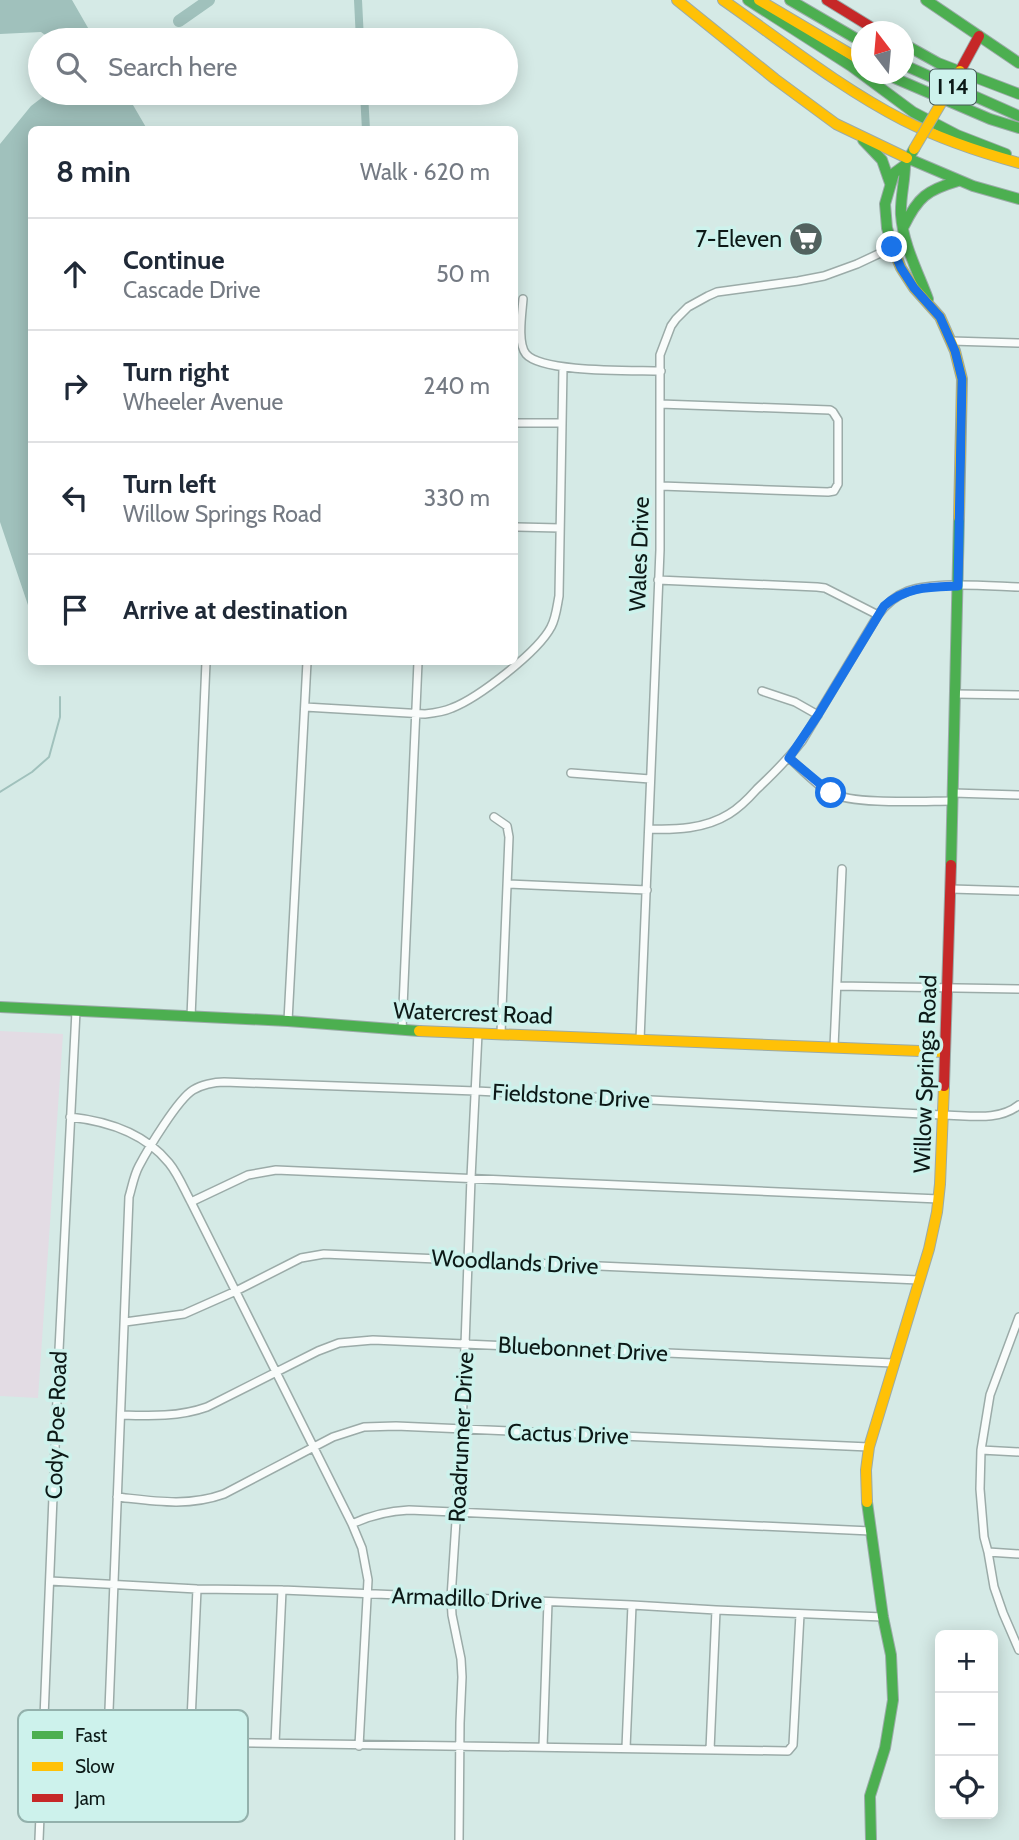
<!DOCTYPE html>
<html lang="en">
<head>
<meta charset="utf-8">
<style>
  :root { --surface:#fff; --page:#f6f6f7; --text:#1f2937; --muted:#747a83; --line:#e0e1e3 }
  body { margin:0; font-family:Cabin,sans-serif; background:var(--page); color:var(--text) }
  .controls { position:absolute; right:21px; bottom:21px; display:grid; overflow:hidden; border-radius:10px; box-shadow:0 4px 18px #0003 }
  .controls button { width:63px; height:63px; display:grid; place-items:center; padding:0; border:0; border-bottom:2px solid var(--line); background:var(--surface); color:var(--text); font:35px sans-serif }
  .compass { position:absolute; left:851px; top:21px; width:63px; height:63px; border-radius:50%; background:var(--surface); box-shadow:0 4px 18px #0003; rotate:344deg }
  .stop { position:absolute; width:21px; height:21px; margin:-16px; border:5px solid #1a73e8; border-radius:50%; background:#fff }
  .stop.end { background:#1a73e8; border-color:#fff; box-shadow:0 2px 7px #0008 }
  .list { margin:0; padding:0; list-style:none }
  h2 { display:flex; justify-content:space-between; align-items:center; height:91px; margin:0; padding:0 28px; font-size:30px }
  h2 small { font-size:23px; font-weight:400; color:var(--muted) }
  .list li { display:grid; grid-template-columns:46px 1fr auto; gap:21px; align-items:center; box-sizing:border-box; height:112px; padding:0 28px; border-top:2px solid var(--line) }
  .list b { display:block; font-size:26px; white-space:nowrap }
  .list p { margin:0; font-size:23px; white-space:nowrap; color:var(--muted) }
  .list em { font-size:23px; font-style:normal; color:var(--muted) }
  .icon { flex:none; width:38px; height:38px; fill:none; stroke:currentColor; stroke-width:2; stroke-linecap:round; stroke-linejoin:round }
  .map { position:relative; flex:none; width:1019px; height:1840px; overflow:hidden }
  .search { position:absolute; background:var(--surface); box-shadow:0 4px 18px #0003; left:28px; top:28px; width:490px; height:77px; display:flex; align-items:center; gap:18px; box-sizing:border-box; padding:0 24px; border-radius:38px; color:var(--muted); font-size:26px }
  .panel { position:absolute; background:var(--surface); box-shadow:0 4px 18px #0003; left:28px; top:126px; width:490px; height:539px; border-radius:10px }
  .map>svg:first-child { display:block }
  .green { fill:#e3dce4 }
  .water { fill:#a0c1bc }
  .lines { fill:none; stroke-linecap:round; stroke-linejoin:round }
  .stream { stroke:#a0c1bc; stroke-width:2 }
  .canal { stroke:#a0c1bc; stroke-width:8 }
  .river { stroke:#a0c1bc; stroke-width:12 }
  .street-casing { stroke:#9baba8; stroke-width:10 }
  .fast-casing { stroke:#9baba8; stroke-width:12 }
  .slow-casing { stroke:#9baba8; stroke-width:12 }
  .jam-casing { stroke:#9baba8; stroke-width:12 }
  .street { stroke:#f9fcfb; stroke-width:7 }
  .fast { stroke:#4caf50; stroke-width:10 }
  .slow { stroke:#ffc107; stroke-width:10 }
  .jam { stroke:#c62828; stroke-width:10 }
  .slow-bridge-casing { stroke:#9baba8; stroke-width:12; stroke-linecap:butt }
  .slow-bridge { stroke:#ffc107; stroke-width:10 }
  .route { stroke:#1a73e8; stroke-width:9 }
  .labels { text-anchor:middle; stroke-width:7; stroke-linejoin:round; paint-order:stroke }
  .shield { fill:#cdf2ec; stroke:#465a57; stroke-width:2 }
  .shield-label { font-size:21px; font-weight:bold; fill:#0c1917 }
  .poi-label { font-size:23px; fill:#0c1917; stroke:#cdf2ec; text-anchor:end }
  .street-label { font-size:23px; fill:#0c1917; stroke:#cdf2ec }
  .key { fill:#cdf2ec; stroke:#93b1ac; stroke-width:2 }
  .key-label { font-size:19px; fill:#0c1917 }
</style>
</head>
<body>
<div class="map">
<svg width="1019" height="1840" viewBox="0 0 1019 1840">
  <rect width="100%" height="100%" fill="#d5eae6"/>
  <!-- green -->
  <path class="green" d="M0 1031 63 1034 38 1398 0 1396Z"/>
  <!-- water -->
  <path class="water" d="M0 0H72L95 40H52L41 32 0 34Z
    M48 93H126L147 129 32 130 31 614 0 522V144L31 106Z"/>
  <g class="lines">
    <!-- stream -->
    <path class="stream" d="M0 792 32 772 49 757 60 717V697"/>
    <!-- canal -->
    <path class="canal" d="M358 0 360 40
      M364 93 366 130"/>
    <!-- river -->
    <path class="river" d="M179 21 209 0"/>
    <!-- street casing -->
    <g class="street-casing">
      <path id="street" d="M523 299C522 313 517 343 526 354 542 373 634 370 661 371
        M951 341 1019 343
        M660 404 830 410 833 412 838 420V484L834 491 828 492 661 486
        M514 423H562
        M517 527 560 528
        M658 580 817 587 825 588 878 615
        M762 691 795 702 818 715
        M955 694 1019 695
        M305 707 425 714C434 713 443 712 452 708 478 698 538 652 551 627 556 618 557 606 559 596L563 367
        M789 758C801 768 818 787 831 793 854 805 924 801 952 801
        M571 773 650 779
        M953 793 1019 795
        M494 817 507 826 509 837 501 1033
        M649 829C675 830 705 829 729 814 739 808 749 798 757 789 773 774 788 759 802 741L878 615C886 604 895 596 908 591 935 581 989 586 1019 587
        M508 884 647 890
        M951 889 1019 891
        M837 986 1019 989
        M191 1017 206 662
        M288 1021 307 662
        M402 1030 418 662
        M640 1040 660 550V355L671 326 676 319 688 307 708 296 717 292 798 281 824 276 857 264 906 241
        M834 1047 842 869
        M70 1117C107 1121 144 1132 169 1163 178 1174 184 1189 191 1202L352 1524 362 1548 368 1580 359 1746
        M191 1202 248 1175 276 1170 939 1199
        M1019 1317 990 1395 981 1450 980 1489 984 1537 988 1552 994 1587 1003 1613 1019 1650
        M125 1322 184 1314 236 1291 301 1258 324 1254 919 1280
        M121 1415C151 1416 179 1417 207 1407L318 1351 339 1343 373 1340 893 1363
        M981 1450 1019 1452
        M117 1497C154 1501 188 1507 224 1494L333 1437 364 1427 396 1426 869 1447
        M352 1524C371 1515 388 1511 409 1510L871 1531
        M988 1552 1019 1554
        M50 1581 197 1589 282 1590 632 1605 716 1610 883 1617
        M800 1614 793 1745 788 1751 114 1741 108 1736 129 1197C132 1187 134 1175 139 1166 148 1149 178 1099 193 1090 201 1085 214 1082 224 1082L476 1091 942 1115C968 1115 998 1122 1019 1105
        M190 1743 197 1589
        M275 1743 282 1590
        M543 1747 548 1602
        M626 1748 632 1605
        M710 1750 716 1610
        M39 1840 59 1350 76 1011
        M459 1840 460 1723 462 1677 461 1659 452 1615 451 1598 462 1429 471 1178 478 1033"/>
    </g>
    <!-- fast casing -->
    <g class="fast-casing">
      <path id="fast" d="M748 0 851 66 913 112 957 135 1006 154
        M790 0 862 42
        M926 0 1019 63
        M904 44 938 63 1019 94
        M904 65 1019 116
        M885 74 990 119 1019 128
        M863 140 882 160 890 183
        M907 158 973 186 1019 199
        M905 165C905 182 900 198 901 215 903 244 918 272 928 299
        M904 226C918 197 927 190 958 181
        M894 251 887 228 885 204 894 173 905 165 914 149
        M951 865 959 518
        M0 1007 288 1021 419 1031
        M867 1502 883 1617 891 1655 893 1700 885 1748 870 1796 871 1840"/>
    </g>
    <!-- slow casing -->
    <g class="slow-casing">
      <path id="slow" d="M677 0 775 79 836 124 907 158
        M723 0C782 41 839 87 903 120 940 139 979 152 1019 163
        M759 0 862 61
        M894 251 901 268 914 288 940 317 955 351 962 379 959 518
        M419 1031 945 1052
        M867 1502 866 1470 869 1447 929 1249 937 1212 940 1184 944 1086"/>
    </g>
    <!-- jam casing -->
    <g class="jam-casing">
      <path id="jam" d="M827 0 879 32
        M960 71 979 36
        M944 1086 951 865"/>
    </g>
    <!-- street -->
    <use href="#street" class="street"/>
    <!-- fast -->
    <use href="#fast" class="fast"/>
    <!-- slow -->
    <use href="#slow" class="slow"/>
    <!-- jam -->
    <use href="#jam" class="jam"/>
    <!-- slow-bridge casing -->
    <g class="slow-bridge-casing">
      <path id="slow-bridge" d="M914 149 960 71"/>
    </g>
    <!-- slow-bridge -->
    <use href="#slow-bridge" class="slow-bridge"/>
  </g>
  <g class="lines">
    <!-- route -->
    <path class="route" d="M831 793 789 758 818 715 884 606C906 586 931 587 958 586L962 379 955 351 940 317 914 288 901 268 892 247"/>
  </g>
  <!-- icons -->
  <defs>
    <g id="supermarket-disc" transform="scale(1.75)"><circle r="9.5" fill="#52625f" stroke="#cdf2ec"/><path d="M-6-5.5h2.5l.6 2H6L4.5 2H-2.5L-4.4-4H-6ZM-1.5 3.2a1.3 1.3 0 1 0 .1 0ZM3 3.2a1.3 1.3 0 1 0 .1 0Z" fill="#fff"/></g>
  </defs>
  <g fill-rule="evenodd">
    <use href="#supermarket-disc" x="806" y="239"/>
  </g>
  <g class="labels">
    <!-- shield labels -->
    <rect class="shield" x="930" y="69.5" width="46" height="35" rx="5"/>
    <g class="shield-label">
      <text x="953" y="94">I 14</text>
    </g>
    <!-- poi labels -->
    <g class="poi-label">
      <text x="782" y="247">7-Eleven</text>
    </g>
    <!-- street labels -->
    <g class="street-label">
      <text transform="translate(639 554) rotate(-88)" y="8">Wales Drive</text>
      <text transform="translate(473 1013) rotate(2)" y="8">Watercrest Road</text>
      <text transform="translate(925 1074) rotate(-88)" y="8">Willow Springs Road</text>
      <text transform="translate(571 1096) rotate(3)" y="8">Fieldstone Drive</text>
      <text transform="translate(515 1262) rotate(3)" y="8">Woodlands Drive</text>
      <text transform="translate(583 1349) rotate(3)" y="8">Bluebonnet Drive</text>
      <text transform="translate(56 1425) rotate(-88)" y="8">Cody Poe Road</text>
      <text transform="translate(568 1434) rotate(2)" y="8">Cactus Drive</text>
      <text transform="translate(461 1437) rotate(-87)" y="8">Roadrunner Drive</text>
      <text transform="translate(467 1598) rotate(2)" y="8">Armadillo Drive</text>
    </g>
  </g>
  <!-- legend -->
  <rect x="18" y="1710" width="230" height="112" rx="10" class="key"/>
  <rect x="32" y="1731" width="31" height="8" fill="#4caf50"/>
  <rect x="32" y="1762" width="31" height="9" fill="#ffc107"/>
  <rect x="32" y="1794" width="31" height="8" fill="#c62828"/>
  <g class="key-label">
    <text x="75" y="1742">Fast</text>
    <text x="75" y="1773">Slow</text>
    <text x="75" y="1805">Jam</text>
  </g>
</svg>
<div class="controls">
<button>+</button>
<button>−</button>
<button><svg class="icon" aria-label="locate" viewBox="0 0 24 24"><circle cx="12" cy="12" r="6"/><path d="M12 2v4M12 18v4M2 12h4M18 12h4"/></svg></button>
</div>
<svg class="compass" viewBox="-18 -18 36 36"><path d="M0-13l5 13h-10z" fill="#e53935"/><path d="M0 13l5-13h-10z" fill="#747a83"/></svg>
<div class="stop" style="left:831px;top:793px"></div>
<div class="stop end" style="left:892px;top:247px"></div>
<div class="search"><svg class="icon" aria-label="search" viewBox="0 0 24 24"><circle cx="10" cy="10" r="6"/><path d="M15 15l6 6"/></svg>Search here</div>
<section class="panel">
<h2>8 min<small>Walk · 620 m</small></h2>
<ul class="list">
<li><svg class="icon" aria-label="ahead" viewBox="0 0 24 24"><path d="M12 20V5M6 11l6-6 6 6"/></svg><div><b>Continue</b><p>Cascade Drive</p></div><em>50 m</em></li>
<li><svg class="icon" aria-label="right" viewBox="0 0 24 24"><path d="M7 20v-9h11M14 6l5 5-5 5"/></svg><div><b>Turn right</b><p>Wheeler Avenue</p></div><em>240 m</em></li>
<li><svg class="icon" aria-label="left" viewBox="0 0 24 24"><path d="M17 20v-9H6M10 6l-5 5 5 5"/></svg><div><b>Turn left</b><p>Willow Springs Road</p></div><em>330 m</em></li>
<li><svg class="icon" aria-label="arrive" viewBox="0 0 24 24"><path d="M6 21V4h12l-3 4 3 4H6"/></svg><div><b>Arrive at destination</b></div></li>
</ul>
</section>
</div>
</body>
</html>
